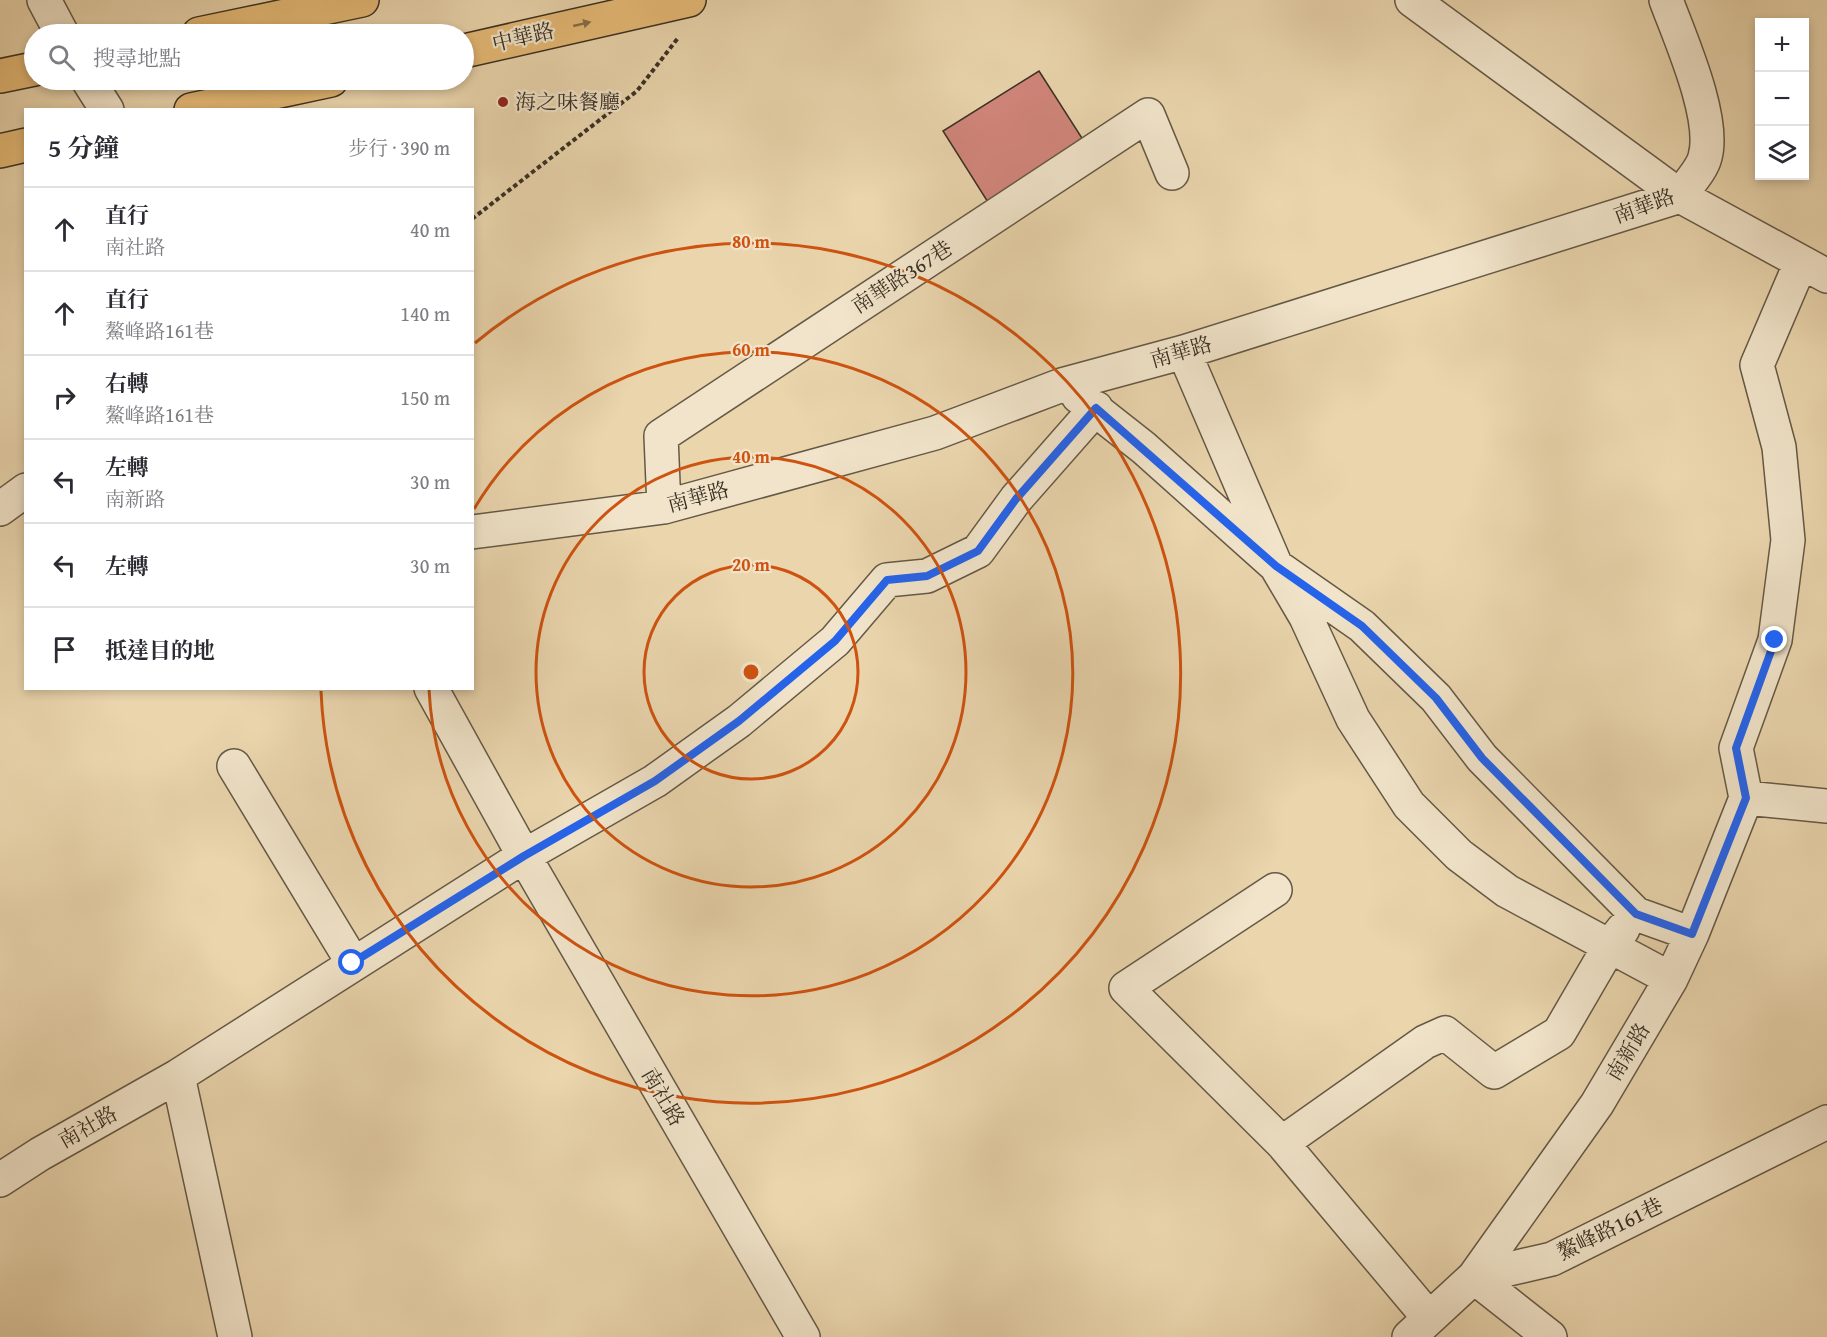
<!DOCTYPE html>
<html lang="zh-TW">
<head>
<meta charset="utf-8">
<style>
  :root { --surface:#fff; --page:#f7f7f7; --text:#2b2b33; --muted:#7c7c81; --line:#e1e1e2 }
  body { margin:0; font-family:"Gentium Book Plus","Noto Serif TC",serif; background:var(--page); color:var(--text) }
  .controls { position:absolute; right:18px; top:18px; display:grid; overflow:hidden; border-radius:0px; box-shadow:0 3px 9px #0003 }
  .controls button { width:54px; height:54px; display:grid; place-items:center; padding:0; border:0; border-bottom:2px solid var(--line); background:var(--surface); color:var(--text); font:30px sans-serif }
  .stop { position:absolute; width:18px; height:18px; margin:-14px; border:4px solid #2563eb; border-radius:50%; background:#fff }
  .stop.end { background:#2563eb; border-color:#fff; box-shadow:0 2px 6px #0008 }
  .list { margin:0; padding:0; list-style:none }
  h2 { display:flex; justify-content:space-between; align-items:center; height:78px; margin:0; padding:0 24px; font-size:26px }
  h2 small { font-size:20px; font-weight:400; color:var(--muted) }
  .list li { display:grid; grid-template-columns:39px 1fr auto; gap:18px; align-items:center; box-sizing:border-box; height:84px; padding:0 24px; border-top:2px solid var(--line) }
  .list b { display:block; font-size:22px; white-space:nowrap }
  .list p { margin:0; font-size:20px; white-space:nowrap; color:var(--muted) }
  .list em { font-size:20px; font-style:normal; color:var(--muted) }
  .icon { flex:none; width:33px; height:33px; fill:none; stroke:currentColor; stroke-width:2; stroke-linecap:round; stroke-linejoin:round }
  .map { position:relative; flex:none; width:1827px; height:1337px; overflow:hidden }
  .search { position:absolute; background:var(--surface); box-shadow:0 3px 9px #0003; left:24px; top:24px; width:450px; height:66px; display:flex; align-items:center; gap:15px; box-sizing:border-box; padding:0 21px; border-radius:33px; color:var(--muted); font-size:22px }
  .panel { position:absolute; background:var(--surface); box-shadow:0 3px 9px #0003; left:24px; top:108px; width:450px; height:582px; border-radius:0px }
  .map>svg:first-child { display:block }
  .building { fill:#d2867c; stroke:#393024; stroke-width:1.5 }
  .lines { fill:none; stroke-linecap:round; stroke-linejoin:round }
  .minor-casing { stroke:#655946; stroke-width:36 }
  .major-casing { stroke:#393024; stroke-width:36 }
  .path { stroke:#393024; stroke-width:4; stroke-dasharray:4.5 3; stroke-linecap:butt }
  .minor { stroke:#f1e4ca; stroke-width:33 }
  .major { stroke:#e5ba76; stroke-width:33 }
  .oneway { fill:#866e49 }
  .route { stroke:#2563eb; stroke-width:8 }
  .ring { fill:none; stroke:#ce5310; stroke-width:3 }
  .poi-dot { fill:#8f2418; stroke:#f1e4ca; stroke-width:2 }
  .labels { text-anchor:middle; stroke-width:4.5; stroke-linejoin:round; paint-order:stroke }
  .street-label { font-size:21px; fill:#393024; stroke:#f1e4ca }
  .poi-label { font-size:21px; fill:#393024; stroke:#f1e4ca; text-anchor:start }
  .centre { fill:#ce5310; stroke:#f1e4ca; stroke-width:3 }
  .ring-label { font-size:18px; text-anchor:middle; font-weight:bold; fill:#ce5310; stroke:#f1e4ca; stroke-width:4.5; stroke-linejoin:round; paint-order:stroke }
</style>
</head>
<body>
<div class="map">
<svg width="1827" height="1337" viewBox="0 0 1827 1337">
  <rect width="100%" height="100%" fill="#ead5ad"/>
  <filter id="stains"><feTurbulence type="fractalNoise" baseFrequency=".00333" numOctaves="4"/><feColorMatrix values="0 0 0 0 .2 0 0 0 0 .09 0 0 0 0 .02 0 0 0 .5 -.17"/></filter>
  <radialGradient id="worn" r=".72"><stop offset=".6" stop-color="#630" stop-opacity="0"/><stop offset="1" stop-color="#630" stop-opacity=".3"/></radialGradient>
  <!-- building -->
  <path class="building" d="M1039 71 1087 146 991 207 943 131Z"/>
  <g class="lines">
    <!-- minor casing -->
    <g class="minor-casing">
      <path id="minor" d="M44 0 62 34
        M1412 0 1680 196 1827 276
        M88 80 107 110
        M1184 352 1276 566 1306 617 1353 719 1409 805 1459 855 1507 891 1671 979
        M1078 396 1144 448 1276 566 1362 626 1436 698 1482 758 1636 914 1692 934
        M664 507 661 436 1148 115 1172 173
        M0 509 26 490
        M472 532 664 507 935 433 1062 385 1184 352 1680 196C1687 185 1702 170 1705 157 1716 118 1680 38 1666 0
        M431 688 524 856 803 1337
        M234 766 353 963
        M1746 798 1736 748 1775 640 1788 540 1779 447 1757 365 1801 262
        M1275 890 1126 988 1282 1143 1429 1318
        M178 1076 235 1337
        M1282 1143 1425 1042 1445 1033 1494 1072 1559 1033 1609 947 1623 929
        M0 1180 40 1154 178 1076 524 856 655 781 739 721 835 641 887 580 927 576 978 551 1016 499 1096 408
        M1474 1277 1552 1259 1827 1122
        M1474 1277 1550 1337
        M1409 1337 1474 1277 1597 1104 1671 979 1692 934 1746 798 1827 806"/>
    </g>
    <!-- major casing -->
    <g class="major-casing">
      <path id="major" d="M199 34 362 0
        M464 51 689 0
        M0 76 34 69
        M191 110 331 80
        M0 151 26 145"/>
    </g>
    <!-- path -->
    <path class="path" d="M472 219 637 91 678 38"/>
    <!-- minor -->
    <use href="#minor" class="minor"/>
    <!-- major -->
    <use href="#major" class="major"/>
  </g>
  <!-- one-way arrows -->
  <defs><path id="oneway-solid" d="M-6-.8H1V-3.2L6.5 0L1 3.2V.8H-6Z" transform="scale(1.5)"/></defs>
  <use class="oneway" href="#oneway-solid" transform="translate(582 24) rotate(-13)"/>
  <g class="lines">
    <!-- route -->
    <path class="route" d="M352 963 524 856 655 781 739 721 835 641 887 580 927 576 978 551 1016 499 1096 408 1276 566 1362 626 1436 698 1482 758 1636 914 1692 934 1746 798 1736 748 1775 640"/>
  </g>
  <!-- distance rings -->
  <g class="ring">
    <circle cx="751" cy="672" r="107"/>
    <circle cx="751" cy="672" r="215"/>
    <path d="M474 509A322 322 0 1 1 429 689"/>
    <path d="M475 343A430 430 0 1 1 321 691"/>
  </g>
  <!-- markers -->
  <circle class="poi-dot" cx="503" cy="102" r="6"/>
  <g class="labels">
    <!-- street labels -->
    <g class="street-label">
      <text transform="translate(523 37) rotate(-13)" y="7">中華路</text>
      <text transform="translate(1644 206) rotate(-20)" y="7">南華路</text>
      <text transform="translate(902 277) rotate(-33)" y="7">南華路367巷</text>
      <text transform="translate(1181 352) rotate(-16)" y="7">南華路</text>
      <text transform="translate(698 497) rotate(-15)" y="7">南華路</text>
      <text transform="translate(1628 1052) rotate(-59)" y="7">南新路</text>
      <text transform="translate(663 1097) rotate(60)" y="7">南社路</text>
      <text transform="translate(88 1127) rotate(-29)" y="7">南社路</text>
      <text transform="translate(1610 1229) rotate(-26)" y="7">鰲峰路161巷</text>
    </g>
    <!-- poi labels -->
    <g class="poi-label">
      <text x="515" y="109">海之味餐廳</text>
    </g>
  </g>
  <circle cx="751" cy="672" r="9" class="centre"/>
  <g class="ring-label">
    <text x="751" y="248">80 m</text>
    <text x="751" y="356">60 m</text>
    <text x="751" y="463">40 m</text>
    <text x="751" y="571">20 m</text>
  </g>
  <rect width="100%" height="100%" filter="url(#stains)"/>
  <rect width="100%" height="100%" fill="url(#worn)"/>
</svg>
<div class="controls">
<button>+</button>
<button>−</button>
<button><svg class="icon" aria-label="layers" viewBox="0 0 24 24"><path d="M12 4l9 5-9 5-9-5zM3 14l9 5 9-5"/></svg></button>
</div>
<div class="stop" style="left:352px;top:963px"></div>
<div class="stop end" style="left:1775px;top:640px"></div>
<div class="search"><svg class="icon" aria-label="search" viewBox="0 0 24 24"><circle cx="10" cy="10" r="6"/><path d="M15 15l6 6"/></svg>搜尋地點</div>
<section class="panel">
<h2>5 分鐘<small>步行 · 390 m</small></h2>
<ul class="list">
<li><svg class="icon" aria-label="ahead" viewBox="0 0 24 24"><path d="M12 20V5M6 11l6-6 6 6"/></svg><div><b>直行</b><p>南社路</p></div><em>40 m</em></li>
<li><svg class="icon" aria-label="ahead" viewBox="0 0 24 24"><path d="M12 20V5M6 11l6-6 6 6"/></svg><div><b>直行</b><p>鰲峰路161巷</p></div><em>140 m</em></li>
<li><svg class="icon" aria-label="right" viewBox="0 0 24 24"><path d="M7 20v-9h11M14 6l5 5-5 5"/></svg><div><b>右轉</b><p>鰲峰路161巷</p></div><em>150 m</em></li>
<li><svg class="icon" aria-label="left" viewBox="0 0 24 24"><path d="M17 20v-9H6M10 6l-5 5 5 5"/></svg><div><b>左轉</b><p>南新路</p></div><em>30 m</em></li>
<li><svg class="icon" aria-label="left" viewBox="0 0 24 24"><path d="M17 20v-9H6M10 6l-5 5 5 5"/></svg><div><b>左轉</b></div><em>30 m</em></li>
<li><svg class="icon" aria-label="arrive" viewBox="0 0 24 24"><path d="M6 21V4h12l-3 4 3 4H6"/></svg><div><b>抵達目的地</b></div></li>
</ul>
</section>
</div>
</body>
</html>
